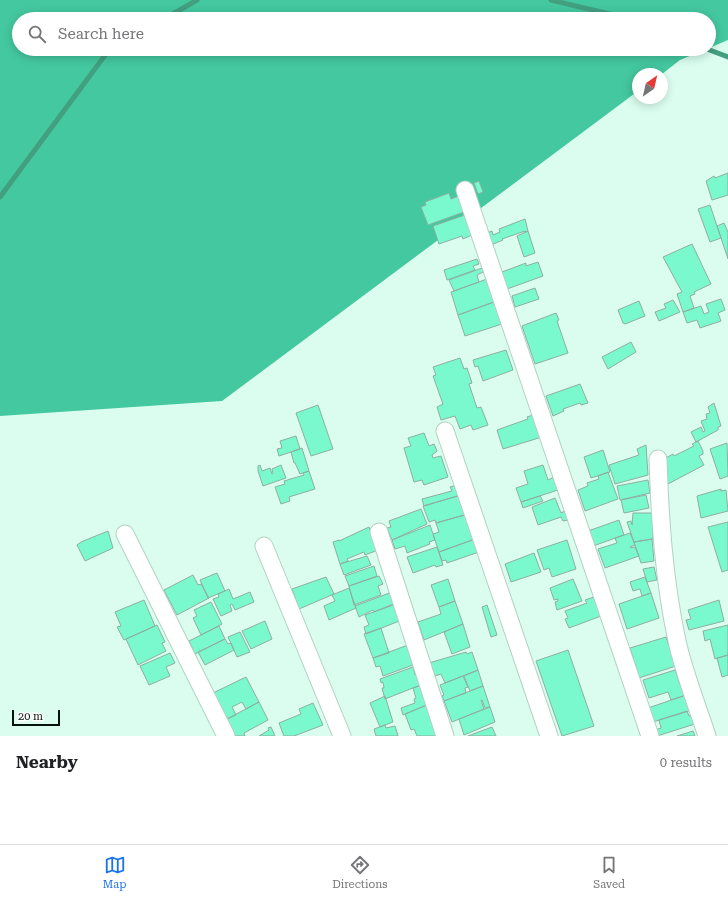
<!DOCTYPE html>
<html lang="en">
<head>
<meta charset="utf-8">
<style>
  :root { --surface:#fff; --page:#f2f2f2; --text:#202124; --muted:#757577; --line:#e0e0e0; --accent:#1a73e8 }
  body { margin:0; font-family:"Roboto Serif",serif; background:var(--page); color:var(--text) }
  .compass { position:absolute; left:632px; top:68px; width:36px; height:36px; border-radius:50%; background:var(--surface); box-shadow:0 2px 10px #0003; rotate:34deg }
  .scale { position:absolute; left:12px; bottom:10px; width:48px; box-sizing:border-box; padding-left:4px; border:2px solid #06120d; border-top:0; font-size:11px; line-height:14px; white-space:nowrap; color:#06120d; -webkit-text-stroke:3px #fff; paint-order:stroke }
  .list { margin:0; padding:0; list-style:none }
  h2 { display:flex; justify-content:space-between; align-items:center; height:52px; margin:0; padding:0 16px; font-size:17px }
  h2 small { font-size:13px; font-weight:400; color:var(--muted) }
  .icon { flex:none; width:22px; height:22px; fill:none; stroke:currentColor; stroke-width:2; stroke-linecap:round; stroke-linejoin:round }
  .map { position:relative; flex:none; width:728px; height:736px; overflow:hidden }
  .search { position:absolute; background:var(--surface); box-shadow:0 2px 10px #0003; left:12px; right:12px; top:12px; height:44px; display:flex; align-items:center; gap:10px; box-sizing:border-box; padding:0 14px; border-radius:22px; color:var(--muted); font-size:15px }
  .sheet { height:108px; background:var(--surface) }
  nav { display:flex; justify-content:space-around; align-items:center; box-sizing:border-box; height:56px; border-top:1px solid var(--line); background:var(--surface); font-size:11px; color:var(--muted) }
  nav a { display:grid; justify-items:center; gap:2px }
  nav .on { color:var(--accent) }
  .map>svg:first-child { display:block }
  .forest { fill:#44c8a0 }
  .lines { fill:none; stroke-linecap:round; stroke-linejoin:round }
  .stream { stroke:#429f80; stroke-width:5 }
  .building { fill:#7bf9ce; stroke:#8dafa1 }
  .minor-casing { stroke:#b0d2c4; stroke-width:19 }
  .minor { stroke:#fff; stroke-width:17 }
</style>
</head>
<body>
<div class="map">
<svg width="728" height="736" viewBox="0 0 728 736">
  <rect width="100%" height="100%" fill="#dafdef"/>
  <!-- forest -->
  <path class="forest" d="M0 0H728V40L709 48V19H19V49H706L680 60 662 74H638V91L222 401 0 416Z"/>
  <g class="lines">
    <!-- stream -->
    <path class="stream" d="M551 0 630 19
      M164 19 197 0
      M707 49 728 57
      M0 197 106 54 114 49"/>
  </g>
  <!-- building -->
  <path class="building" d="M728 173V195L712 200 706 181 714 176 715 178Z
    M479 181 483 192 478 194 474 183Z
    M449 193 451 199 459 196 464 212 428 225 421 207 426 205 425 202Z
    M710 205 721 238 710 242 698 209Z
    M465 215 472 235 463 239 462 236 439 244 433 226Z
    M525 219 528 231 526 232 525 231 502 239 503 240 491 245 487 233 492 231 493 235 500 232 499 229Z
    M724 223 728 232V259L717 226Z
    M528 231 535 253 524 257 517 236Z
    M692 244 711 284 694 292 695 294 690 296 694 308 683 312 677 294 682 292 663 257Z
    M477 259 479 264 473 266 475 270 447 280 444 270Z
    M538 262 543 276 507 289 502 272 526 263V266Z
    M482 268 483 272 477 275 479 282 454 291 449 280Z
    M487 279 494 302 458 315 451 292Z
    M535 288 539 299 515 307 512 296Z
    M721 299 725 310 718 313 721 321 700 328 697 320 687 323 683 312 701 306 704 314 709 312 706 304Z
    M673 300 680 312 659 321 655 312 666 308 664 304Z
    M639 301 645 316 625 324 623 323 618 310Z
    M494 302 502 324 465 336 458 315Z
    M556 313 559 320 557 321 568 353 535 364 522 326Z
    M631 342 636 352 608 369 602 357Z
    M506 350 513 370 483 381 478 366 475 367 473 360Z
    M460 358 464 369 467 368 472 383 469 384 477 408 481 407 488 425 473 430 471 425 460 429 455 416 441 420 437 407 443 404 433 376 436 375 433 367Z
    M580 384 588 403 581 405 580 403 563 409 564 411 553 416 546 396Z
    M714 403 721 426 718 427V430L696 442 691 432 701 427 703 432 705 431 701 421 707 419 706 414 710 413 708 407Z
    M318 405 333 449 311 456 296 413Z
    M533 415 542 437 503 449 497 430 528 419 527 417Z
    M424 433 429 446 434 444 437 451 432 455 433 458 441 456 448 477 424 485 422 480 414 482 404 448 411 446 408 438Z
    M296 436 300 449 279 456 277 449 282 448 280 441Z
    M698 441 703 451V454L699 456 704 465 666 485 664 459 673 454 674 456 694 446 692 444Z
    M727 443 728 476 720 479 710 449Z
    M646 445 648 475 615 484 609 465 639 455 637 449Z
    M302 448 309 471 300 474 295 463H294L291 452Z
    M603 450 610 472 591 478 584 457Z
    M260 465 262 471 270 468 272 474 273 473 272 469 281 465 286 478 263 486 258 471V466Z
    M543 465 548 480 554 477 558 490 521 502 516 488 528 484 524 471Z
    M309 471 315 489 289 497 290 501 281 504 275 487 285 484 284 481 304 475 303 473Z
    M608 472 618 499 585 511 578 490 588 486 587 483 599 479 598 476Z
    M648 480 650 493 620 500 617 486Z
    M457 485 461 495 424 506 422 499 452 491 450 487Z
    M721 489V491L726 490 728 511 701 518 697 496Z
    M461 495 465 515 436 523 435 520 429 522 423 506Z
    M646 495 649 508 624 513 621 500Z
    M540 496 543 501 523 508 521 502Z
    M555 498 561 513 565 511 568 520 563 521 561 517 538 525 532 507Z
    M421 509 427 524 392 540 387 528 391 527 389 521Z
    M633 513H652L653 539 634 542 627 522 631 521 632 525Z
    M467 514 475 539 439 552 433 534 439 532 436 523Z
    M619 520 624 535 593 546 588 531Z
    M728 522V570L722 572 708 527Z
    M430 525 435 540 429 542 430 544 407 553 405 546 395 549 392 540Z
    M369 527 378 550 365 555 364 552 347 559 348 561 340 564 333 542 339 540V541Z
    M108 531 113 548 85 561 77 545 81 542Z
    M630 533 635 545 630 547 631 548 635 547 639 556 605 568 598 549 617 543 615 538Z
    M475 539 479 552 447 563 446 560 442 561 439 552Z
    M652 539 654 561 641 563 634 542Z
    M567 540 576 569 552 577 549 568 544 570 537 550Z
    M437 547 443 565 436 567 435 565 413 573 407 557Z
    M534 553 541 572 511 582 505 564Z
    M367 556 371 565 344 575 340 564Z
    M374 566 377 576 349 586 345 576Z
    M654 567 657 580 647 582 643 569Z
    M217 573 225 591 208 598 200 580Z
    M193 575 198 585 201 584 209 598 177 615 164 590Z
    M379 576 383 584 378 586 381 595 354 605 349 586Z
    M326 577 334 594 299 609 292 589Z
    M645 577 651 593 642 596 640 589 633 591 630 582Z
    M448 579 455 601 439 607 431 585Z
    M573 579 582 601 557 610 555 602 558 601V599L554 600 550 588Z
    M349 588 356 608 329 620 324 606 335 601 332 595Z
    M229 589 233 599 250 592 254 602 235 610 232 604 230 605 232 611 221 616 213 599 219 597 218 594Z
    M392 592 396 603 374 612 373 610 359 617 355 606Z
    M651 593 659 618 627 629 619 604Z
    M594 597 601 616 569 628 565 619 568 618 565 611 587 603 585 600Z
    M144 600 155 626 124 640 117 627 121 626 115 612Z
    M719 600 724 621 689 630 686 620 691 619 688 610Z
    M455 601 463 624 424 640 418 622 441 614 439 607Z
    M211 602 222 624 201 635 193 618 197 616 194 610Z
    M396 604 402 620 366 634 364 627 369 625 365 615Z
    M487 605 497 635 491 637 482 607Z
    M265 621 272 639 251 649 242 631Z
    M463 624 470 647 452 654 444 632Z
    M157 625 165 642 162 643 166 651 138 665 126 639Z
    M728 625V655L715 659 710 639 705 641 703 631Z
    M219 626 225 639 195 654 189 641Z
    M381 628 389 653 373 658 364 634Z
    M240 632 250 652 237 657 228 637Z
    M666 637 676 666 639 678 630 648Z
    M225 639 228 644 231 643 234 650 205 665 198 652Z
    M408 645 414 659 411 660 413 665 383 676 380 666 376 667 373 658Z
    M568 650 594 726 562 736 536 661Z
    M466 652 467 654 472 652 478 670 445 683 441 674 435 676 429 663Z
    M170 653 175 663 166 667 170 676 149 685 140 666Z
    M728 655V675L722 677 717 658Z
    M413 667 415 675 419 673 423 684 385 699 382 688H384L383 682 381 683 380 679Z
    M478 670 483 686 470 691 464 676Z
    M675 670 681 687 684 686 686 695 671 700 668 692 649 698 643 680Z
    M463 676 468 687 465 688 466 693 444 701 442 696 444 695 440 685Z
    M246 677 259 702 246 709 242 702 232 707 236 715 225 720 213 693Z
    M422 685 429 704 403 715 401 708 415 703 414 699 416 698 413 688Z
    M483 686 490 707 485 708 482 700H481L484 709 452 722 444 701Z
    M686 695 692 710 653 722 648 708Z
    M385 696 393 722 380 727 370 703Z
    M259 702 268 720 244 733 245 736H234L225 720Z
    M313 703 323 725 294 736H284L279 723 301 714 299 709Z
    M429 704 439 734 434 736H417L414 729 411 730 405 714Z
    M490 707 495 722 464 735 459 719Z
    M687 711 689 716 692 715 695 724 657 736 655 730 661 728 659 720Z
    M385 725 386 728 395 726 398 736H376L374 729Z
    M271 727 275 736H259L269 730 268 728Z
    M492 727 496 736H468Z
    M693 731 695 736H677Z"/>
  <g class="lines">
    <!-- minor casing -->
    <g class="minor-casing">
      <path id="minor" d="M465 190 650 736
        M445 431 549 736
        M658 459C660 521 664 580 677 641 684 673 697 705 707 736
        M379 532 445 736
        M125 534 226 736
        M264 546 342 736"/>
    </g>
    <!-- minor -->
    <use href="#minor" class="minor"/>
  </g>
</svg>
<svg class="compass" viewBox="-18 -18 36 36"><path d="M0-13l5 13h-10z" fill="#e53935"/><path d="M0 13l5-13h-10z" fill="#757577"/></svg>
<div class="scale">20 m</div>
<div class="search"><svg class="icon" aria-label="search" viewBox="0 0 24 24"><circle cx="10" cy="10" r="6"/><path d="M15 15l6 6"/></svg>Search here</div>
</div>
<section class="sheet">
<h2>Nearby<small>0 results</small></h2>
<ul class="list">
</ul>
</section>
<nav>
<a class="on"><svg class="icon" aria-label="map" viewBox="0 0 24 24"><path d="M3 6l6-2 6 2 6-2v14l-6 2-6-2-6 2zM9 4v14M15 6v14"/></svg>Map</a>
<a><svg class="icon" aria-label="directions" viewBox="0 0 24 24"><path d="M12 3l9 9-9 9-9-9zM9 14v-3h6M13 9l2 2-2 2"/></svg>Directions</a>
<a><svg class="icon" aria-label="saved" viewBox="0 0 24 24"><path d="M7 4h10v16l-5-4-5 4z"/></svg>Saved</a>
</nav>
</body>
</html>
